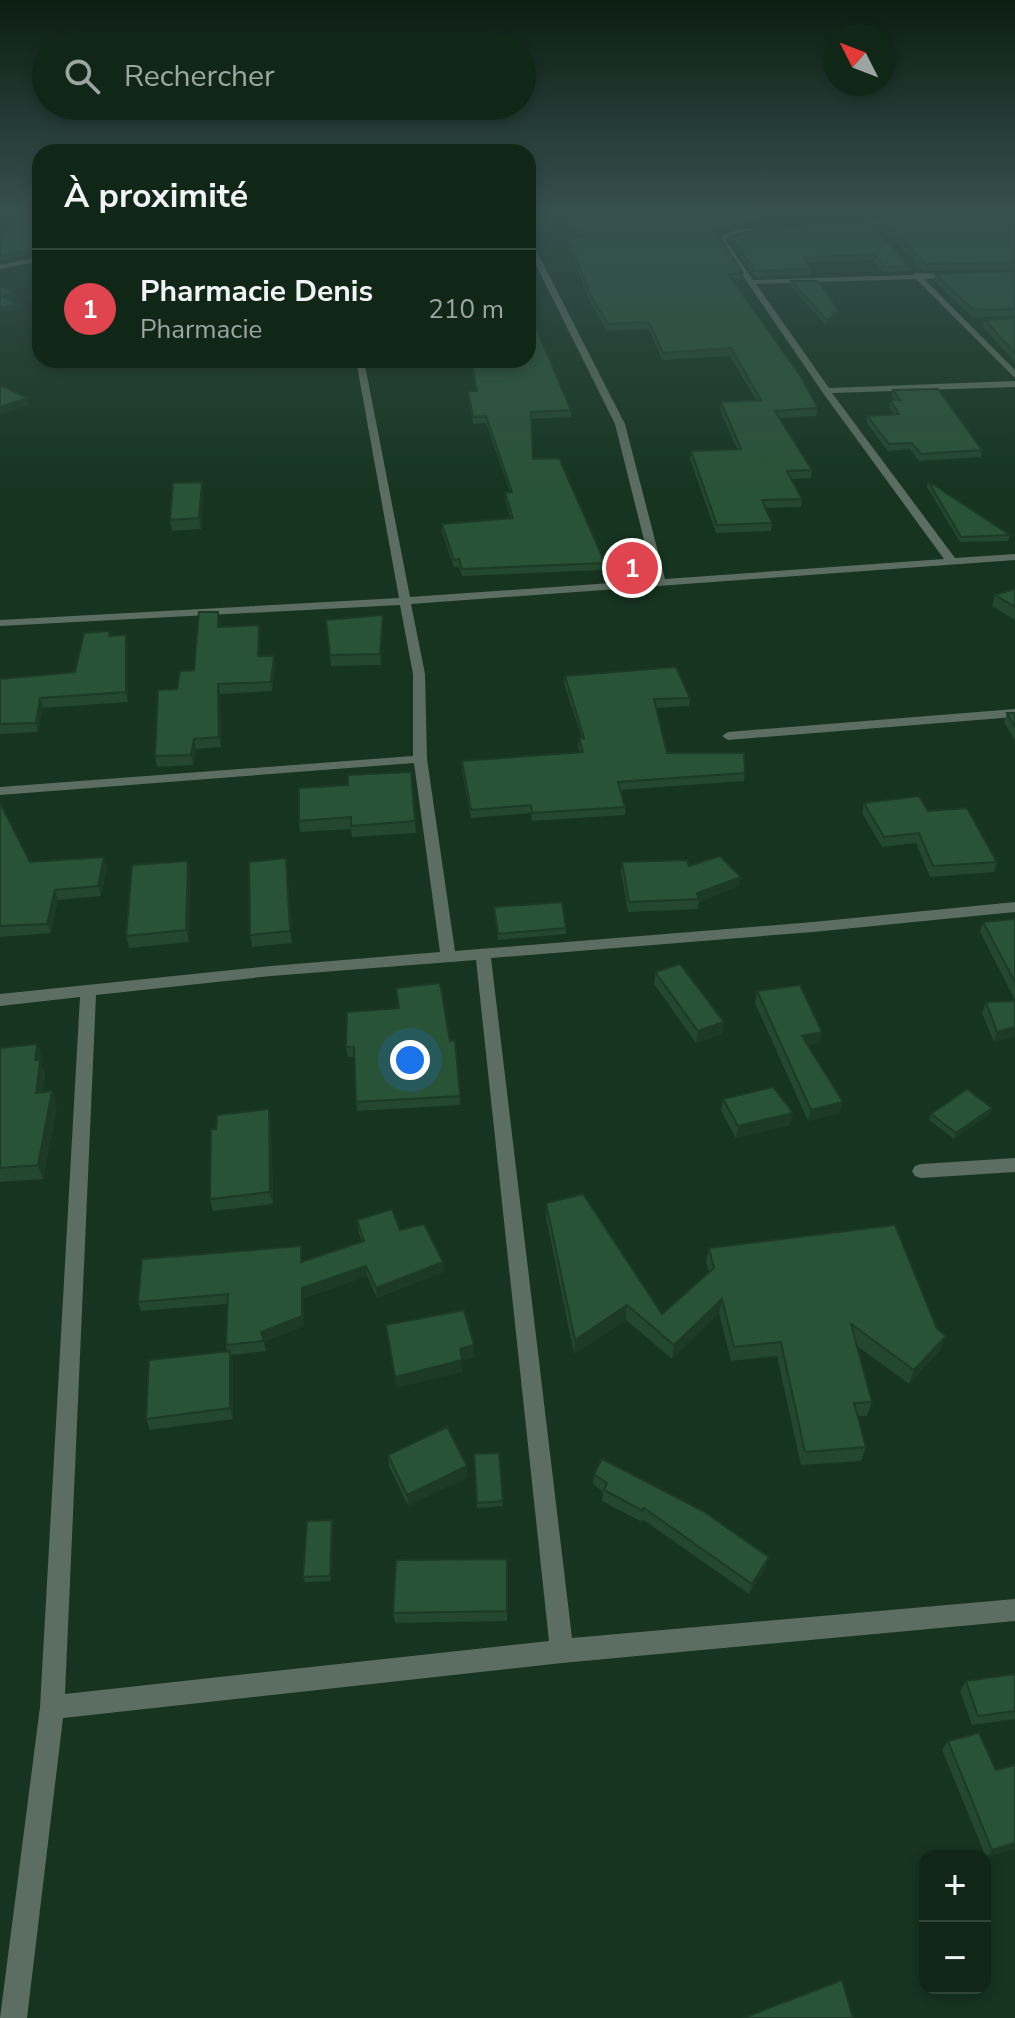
<!DOCTYPE html>
<html lang="fr">
<head>
<meta charset="utf-8">
<style>
  :root { --surface:#102718; --page:#1e3325; --text:#f1f3f6; --muted:#9ca5a2; --line:#304437; --accent:#bca0f2 }
  body { margin:0; font-family:"Nunito Sans",sans-serif; background:var(--page); color:var(--text) }
  .controls { position:absolute; right:24px; bottom:24px; display:grid; overflow:hidden; border-radius:16px; box-shadow:0 4px 12px #0003 }
  .controls button { width:72px; height:72px; display:grid; place-items:center; padding:0; border:0; border-bottom:2px solid var(--line); background:var(--surface); color:var(--text); font:40px sans-serif }
  .compass { position:absolute; left:823px; top:24px; width:72px; height:72px; border-radius:50%; background:var(--surface); box-shadow:0 4px 12px #0003; rotate:312deg }
  .you { position:absolute; left:410px; top:1060px; width:28px; height:28px; margin:-20px; border:6px solid #fff; border-radius:50%; background:#1a73e8; box-shadow:0 0 0 12px #1a73e833 }
  .badge { display:grid; place-items:center; width:52px; height:52px; border-radius:50%; background:var(--accent); color:#fff; font-size:26px; font-weight:700 }
  .pin { position:absolute; translate:-50% -50%; border:4px solid #fff; box-shadow:0 2px 8px #0006 }
  .list { margin:0; padding:0; list-style:none }
  h2 { display:flex; justify-content:space-between; align-items:center; height:104px; margin:0; padding:0 32px; font-size:34px }
  h2 small { font-size:26px; font-weight:400; color:var(--muted) }
  .list li { display:grid; grid-template-columns:52px 1fr auto; gap:24px; align-items:center; box-sizing:border-box; height:120px; padding:0 32px; border-top:2px solid var(--line) }
  .list b { display:block; font-size:30px; white-space:nowrap }
  .list p { margin:0; font-size:26px; white-space:nowrap; color:var(--muted) }
  .list em { font-size:26px; font-style:normal; color:var(--muted) }
  .icon { flex:none; width:44px; height:44px; fill:none; stroke:currentColor; stroke-width:2; stroke-linecap:round; stroke-linejoin:round }
  .map { position:relative; flex:none; width:1015px; height:2018px; overflow:hidden }
  .search { position:absolute; background:var(--surface); box-shadow:0 4px 12px #0003; left:32px; top:32px; width:504px; height:88px; display:flex; align-items:center; gap:20px; box-sizing:border-box; padding:0 28px; border-radius:44px; color:var(--muted); font-size:30px }
  .panel { position:absolute; background:var(--surface); box-shadow:0 4px 12px #0003; left:32px; top:144px; width:504px; height:224px; border-radius:24px }
  .map>svg:first-child { display:block }
  .lines { fill:none; stroke-linecap:round; stroke-linejoin:round }
  .minor { fill:#5c6e61; fill-rule:evenodd }
  .wall { fill:#23472f }
  .shaded-wall { fill:#1d3a26 }
  .building { fill:#295337; stroke:#1d3a26; stroke-width:2 }
</style>
</head>
<body>
<div class="map">
<svg width="1015" height="2018" viewBox="0 0 1015 2018">
  <rect width="100%" height="100%" fill="#163420"/>
  <g class="lines">
    <!-- minor -->
    <path class="minor" d="M902 218 904 221 849 226 846 224Z
      M778 226 780 229 731 235 725 239 753 280 912 275 916 273 957 274 954 278 924 279 1015 370V378L916 279 756 284 829 388 1015 381V387L832 393 955 558 1015 554V560L411 604 425 674 427 759 455 951 813 922 1015 902V912L813 932 491 958 572 1638 1015 1599V1621L562 1663 63 1718 27 2018H0L40 1707 80 997 0 1006V994L271 966 440 952 414 763 0 795V787L413 756V674L400 605 0 626V620L399 598 356 360H364L410 597 654 580 615 424 528 249V240L532 242 625 424 665 579 944 559 823 393 717 238 729 231ZM476 960 549 1641 65 1694 96 995 271 976Z
      M40 257V261L0 269V265Z
      M35 305H40V309H35Z
      M1015 709V717L728 740 722 736 728 732Z
      M1015 1158V1172L921 1178 915 1176 912 1171 915 1166 921 1164Z"/>
  </g>
  <!-- wall -->
  <path class="wall" d="M560 210H1015V216L938 211 758 224 718 236 743 273 742 280 733 281 818 408 816 416 780 418 812 470 811 478 791 479 802 499 801 507 766 508 772 523 771 531 716 533 690 459 691 451 737 449 720 410 721 402 756 400 730 356 662 360 649 329 608 331 590 303 568 244V238L578 237Z
    M882 219 1015 220V269L924 271 881 226Z
    M867 221 909 266 908 271 883 272 873 260 807 263 811 269V275L755 277 730 241V236Z
    M1015 271V316L972 317 934 281 935 274Z
    M791 281 838 315 826 325 790 286Z
    M1015 318V362L983 327 985 320Z
    M470 360H528L571 410V417L531 419 533 459 605 563V570L462 576 459 567H454L442 532V524L511 518 505 500V493L510 492 486 423 473 424 468 391H476Z
    M893 390 982 450 981 457 919 461 910 449 888 451 866 422 867 416 894 414 889 407 890 400H894L892 397Z
    M928 481 1010 535 1008 541 960 542 927 487Z
    M203 492 201 529 172 531 170 520Z
    M1015 589V620L992 606 995 595Z
    M218 612 220 627 259 625 260 656H274L275 666 272 691 220 694 221 747 196 749 193 765 157 767 155 756 194 670Z
    M383 615V627L381 665 331 666 326 620Z
    M110 631 111 636 128 644V702L43 708 38 732 0 734V679L75 672Z
    M565 676 690 698 689 706 656 708 667 753 745 773 744 781 620 790 625 807V815L532 821 531 813 471 818 462 770V761L580 752 578 747 579 738H582L564 684Z
    M1007 713H1015V741L1004 722Z
    M411 772 416 833 352 837 351 829 300 832 299 821 348 785Z
    M0 803 30 862 107 867 101 896 58 900 51 933 0 937Z
    M864 803 997 862 994 872 930 877 916 843 882 847 862 813Z
    M286 858 292 943 252 947 250 935Z
    M622 862 689 866 739 886 699 902 698 909 628 912 621 872Z
    M190 873 189 942 129 948 126 936Z
    M494 907 566 928V934L498 940Z
    M1015 919V1000L980 932 983 922Z
    M655 972 722 1034 696 1043 654 984Z
    M396 988 460 1096V1105L357 1111 354 1057H348L346 1047 398 1008Z
    M757 991 820 1043 808 1045 840 1113 808 1121 755 1003Z
    M1015 1001 994 1042 982 1013 986 1002Z
    M37 1044 42 1058 41 1064 45 1074 43 1092 57 1106 43 1179 0 1182V1048Z
    M723 1099 790 1125 736 1138 721 1111Z
    M931 1114H990L954 1139 929 1120Z
    M271 1121 273 1204 213 1211 210 1199Z
    M546 1203 662 1314 709 1272 706 1262 709 1248 937 1329 946 1336 940 1350 909 1384 857 1346 872 1402 867 1416H858L866 1447 861 1461 801 1465 777 1356 731 1361 719 1313 672 1359 626 1320 574 1354 546 1217Z
    M357 1220 400 1230 443 1262 444 1272 377 1298 367 1276 304 1298V1326L264 1342 266 1351 231 1355 233 1362V1419L150 1430 146 1419 227 1351 226 1345 227 1304 141 1311 138 1302 301 1246 302 1261 362 1242 358 1230Z
    M499 1453 503 1506 477 1508 474 1454Z
    M388 1455 467 1477 408 1506 389 1466Z
    M594 1474 769 1557 766 1567 749 1594 642 1519V1522L602 1501 603 1492 593 1484Z
    M332 1520 333 1525 331 1581 305 1582 303 1577Z
    M507 1559V1621L395 1623 393 1613Z
    M1015 1674V1719L972 1725 960 1691 966 1681Z
    M948 1741 996 1770 1015 1765V1849L986 1857 942 1750Z"/>
  <!-- shaded-wall -->
  <path class="shaded-wall" d="M868 210H938V211L758 224 714 237 715 231 759 218Z
    M40 247V252L0 261V256Z
    M15 292 16 297 3 301 2 296Z
    M17 304 18 309 0 314V308Z
    M839 311 838 315 826 325 827 320Z
    M27 398 29 405 0 415V407Z
    M202 482 203 492 201 529 199 518Z
    M383 615V627L381 665 380 654Z
    M259 625 260 634V666L258 656Z
    M126 635 128 644V702L126 692Z
    M274 656 275 666 272 691 271 682Z
    M218 684 220 694 221 747 219 737Z
    M40 698 43 708 38 732 36 723Z
    M194 739 196 749 193 765 191 755Z
    M104 857 107 867 101 896 98 886Z
    M286 858 288 870 292 943 290 931Z
    M188 861 190 873 189 942 186 930Z
    M741 877 739 886 699 902 697 893Z
    M55 890 58 900 51 933 47 924Z
    M724 1022 722 1034 696 1043 698 1031Z
    M1015 1027V1037L994 1042 997 1032Z
    M822 1032 820 1043 799 1047 802 1036Z
    M37 1044 42 1058 41 1064 45 1074 41 1107 36 1093 35 1060Z
    M52 1091 57 1106 43 1179 38 1165Z
    M843 1102 840 1113 808 1121 811 1110Z
    M992 1108 990 1114 954 1139 956 1133Z
    M269 1109 271 1121 273 1204 270 1192Z
    M793 1113 790 1125 736 1138 738 1126Z
    M443 1262 444 1272 377 1298 376 1288Z
    M366 1266 367 1276 304 1298V1326L264 1342 261 1332 302 1288Z
    M722 1299 719 1313 672 1359 674 1345Z
    M627 1305 626 1320 574 1354 575 1340Z
    M946 1336 940 1350 909 1384 914 1370Z
    M474 1345 475 1357 460 1361V1349Z
    M230 1351 233 1362V1419L230 1408Z
    M462 1360 463 1372 396 1388 395 1377Z
    M467 1466V1477L408 1506 407 1495Z
    M332 1520 333 1525 331 1581 330 1576Z
    M769 1557 766 1567 749 1594 752 1584Z
    M1015 1843V1849L986 1857 992 1850Z"/>
  <!-- building -->
  <path class="building" d="M564 210H868L759 218 715 231 743 273 728 274 800 375 818 408 775 411 812 470 787 471 802 499 762 500 772 523 717 525 691 451 741 449 721 402 761 400 731 348 663 353 649 322 608 324 591 296 568 238 583 237Z
    M939 215 1015 220V262L926 264 882 219Z
    M40 221V247L0 256V231Z
    M867 221 909 266 884 267 874 254 804 258 811 269 755 271 730 236 759 229Z
    M1015 271V309L974 310 935 274Z
    M791 281H818L839 311 827 320Z
    M0 286 15 292 2 296 17 304 0 308Z
    M1015 318V353L985 320Z
    M536 328 571 410 531 412 533 459 559 458 605 563 462 569 459 559 454 560 442 524 513 518 505 493 512 492 486 416 473 417 468 391H477L471 360H528V329Z
    M0 385 27 398 0 407Z
    M938 389 982 450 921 454 912 443 889 444 867 416 899 414 890 400H900L893 390Z
    M928 481 1010 535 961 537Z
    M202 482 199 518 170 520 173 483Z
    M1015 589V607L995 595Z
    M199 612H218V627L259 625 258 656H274L271 682 218 684 219 737 194 739 191 755 155 756 158 690 177 689 180 671 194 670Z
    M383 615 380 654 330 655 326 620Z
    M110 631 109 636 126 635V692L40 698 36 723 0 724V679L75 672 84 633Z
    M676 667 690 698 654 699 667 753H744L745 773 618 782 625 807 532 813 531 805 471 810 462 761 583 752 579 738H584L565 676Z
    M1007 713H1015V727Z
    M411 772 415 821 351 826V817L299 821V788L348 785V775Z
    M919 796 928 811 967 808 997 862 933 866 919 833 884 837 864 803Z
    M0 803 30 862 104 857 98 886 55 890 47 924 0 926Z
    M720 856 741 877 697 893 699 899 629 902 622 862 687 860 689 866Z
    M286 858 290 931 250 935 249 862Z
    M188 861 186 930 126 936 132 865Z
    M562 902 566 928 498 934 494 907Z
    M1015 919V982L983 922Z
    M680 964 724 1022 698 1031 655 972Z
    M440 983 450 1041 455 1040 460 1096 356 1102 354 1047H346L347 1012 399 1008 396 988Z
    M800 985 822 1032 802 1036 843 1102 811 1110 757 991Z
    M1015 1001V1027L997 1032 986 1002Z
    M37 1044 35 1060H40L36 1093 52 1091 38 1165 0 1168V1048Z
    M773 1087 793 1113 738 1126 723 1099Z
    M967 1089 992 1108 956 1133 931 1114Z
    M269 1109 270 1192 210 1199 211 1129H216L217 1115Z
    M583 1194 662 1314 714 1268 709 1248 895 1225 937 1329 946 1336 914 1370 851 1324 872 1402 854 1403 866 1447 805 1452 781 1342 734 1347 722 1299 674 1345 627 1305 575 1340 546 1203Z
    M392 1209 400 1230 424 1224 443 1262 376 1288 366 1266 302 1288V1316L261 1332 264 1341 226 1345 228 1294 138 1302 142 1259 301 1246V1262L364 1241 357 1220Z
    M464 1310 474 1345 460 1349 462 1360 395 1377 386 1325Z
    M230 1351V1408L146 1419 149 1360Z
    M447 1427 467 1466 407 1495 388 1455Z
    M499 1453 503 1501 477 1503 474 1454Z
    M602 1459 703 1511 769 1557 752 1584 644 1508 643 1511 604 1490 607 1483 594 1474Z
    M332 1520 330 1576 303 1577 307 1521Z
    M507 1559V1611L393 1613 396 1560Z
    M1015 1674V1711L978 1716 966 1681Z
    M979 1733 996 1770 1015 1765V1843L992 1850 948 1741Z
    M842 1980 853 2018H743Z"/>
  <!-- sky -->
  <linearGradient id="sky" x2="0" y2="1"><stop stop-color="#0c1d12"/><stop offset="0.43" stop-color="#36504e"/><stop offset="1" stop-color="#36504e" stop-opacity="0"/></linearGradient>
  <rect width="1015" height="492" fill="url(#sky)"/>
</svg>
<div class="controls">
<button>+</button>
<button>−</button>
</div>
<svg class="compass" viewBox="-18 -18 36 36"><path d="M0-13l5 13h-10z" fill="#e53935"/><path d="M0 13l5-13h-10z" fill="#9ca5a2"/></svg>
<div class="you"></div>
<div class="pin badge" style="left:632px;top:568px;background:#e0444e">1</div>
<div class="search"><svg class="icon" aria-label="search" viewBox="0 0 24 24"><circle cx="10" cy="10" r="6"/><path d="M15 15l6 6"/></svg>Rechercher</div>
<section class="panel">
<h2>À proximité<small></small></h2>
<ul class="list">
<li><span class="badge" style="background:#e0444e">1</span><div><b>Pharmacie Denis</b><p>Pharmacie</p></div><em>210 m</em></li>
</ul>
</section>
</div>
</body>
</html>
